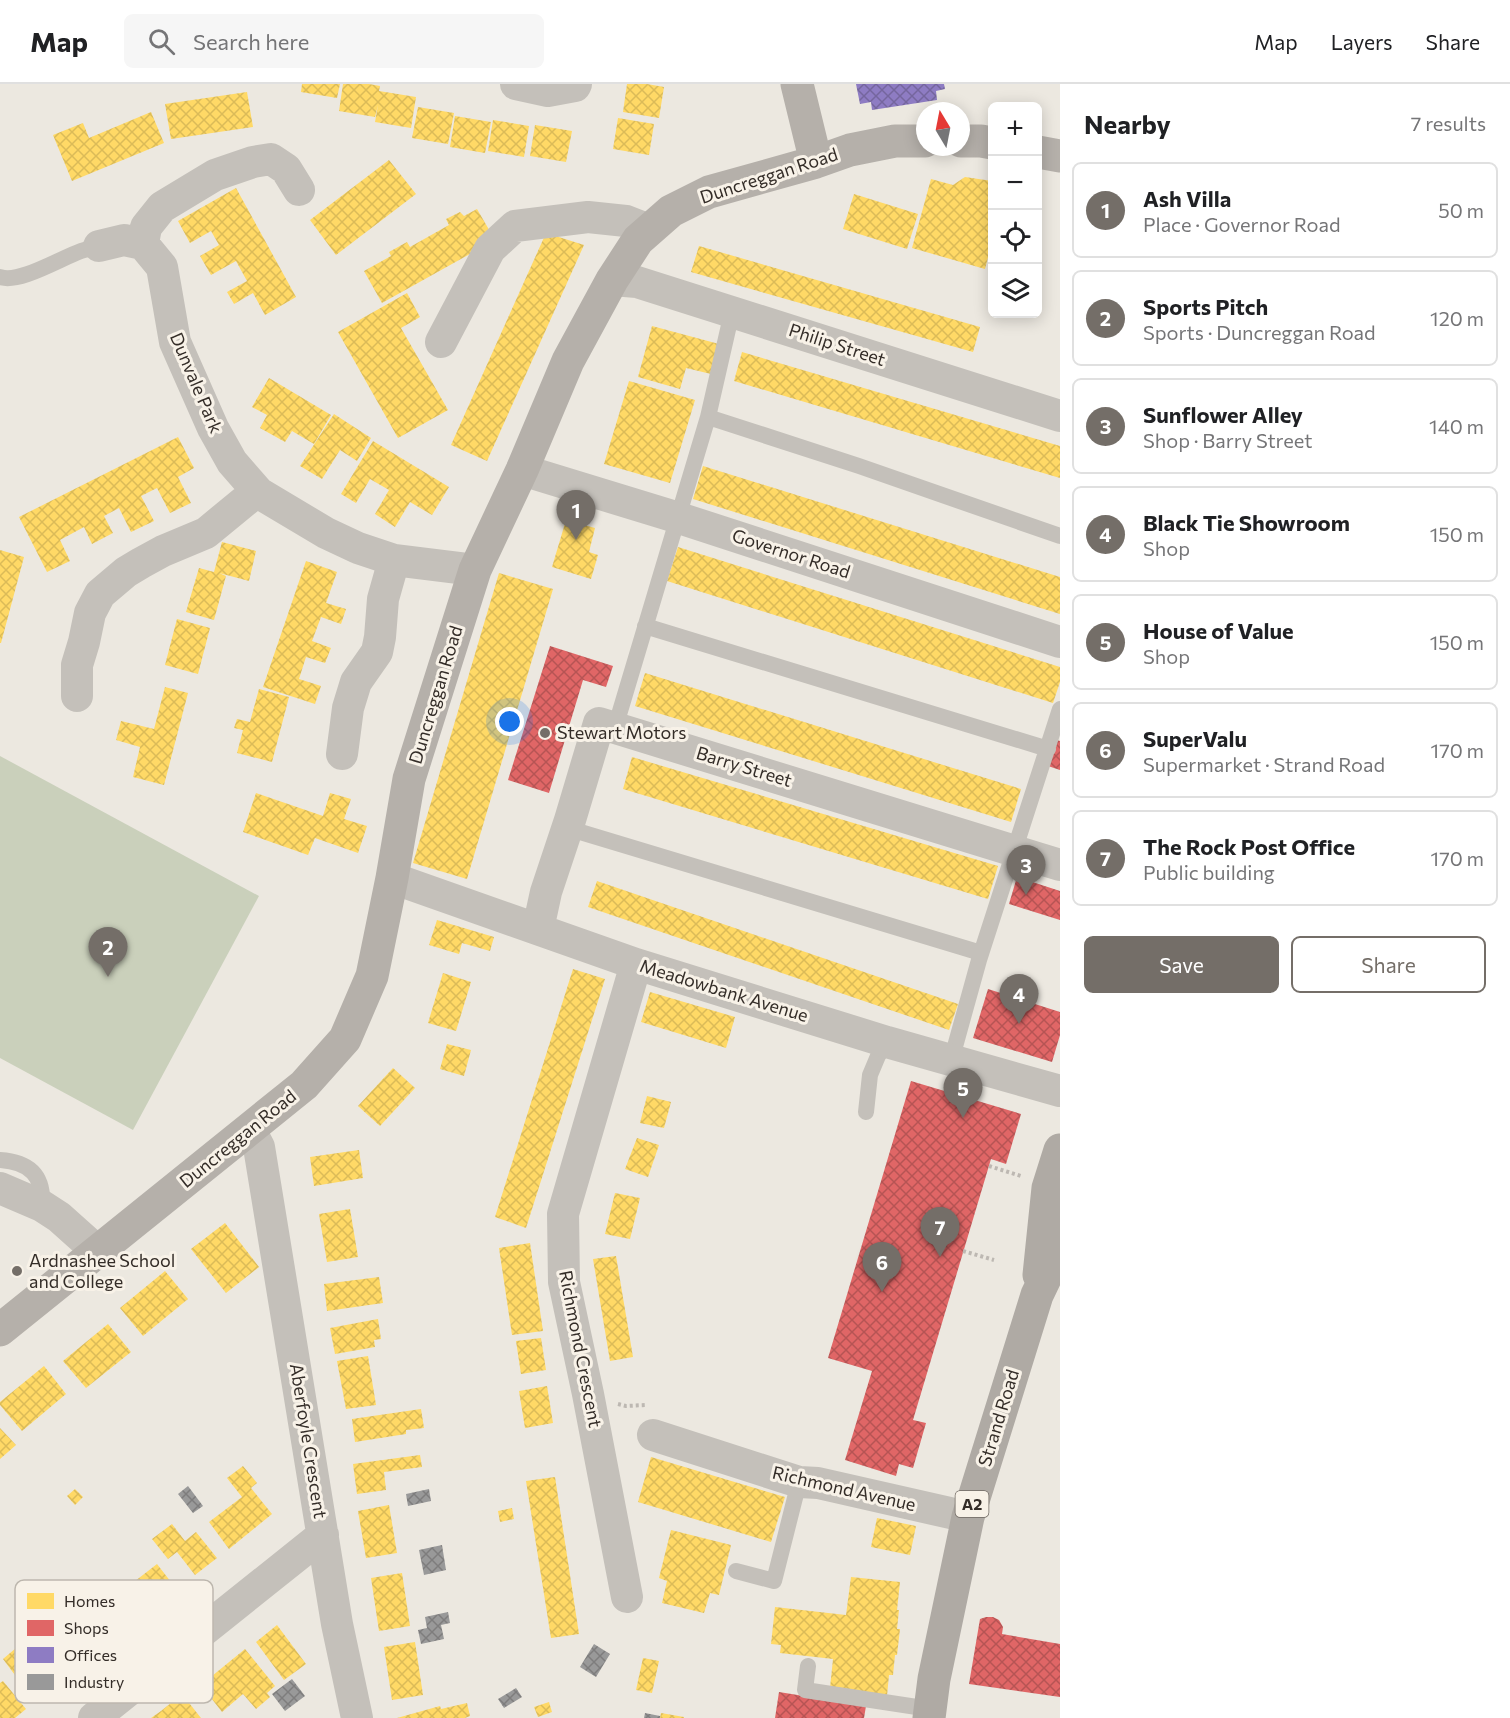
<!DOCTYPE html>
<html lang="en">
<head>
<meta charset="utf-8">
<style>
  :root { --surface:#fff; --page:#f6f6f6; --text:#202124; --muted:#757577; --line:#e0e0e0; --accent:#746e68 }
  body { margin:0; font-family:Commissioner,sans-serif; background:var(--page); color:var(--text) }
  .controls { position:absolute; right:18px; top:18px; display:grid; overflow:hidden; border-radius:9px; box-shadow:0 3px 15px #0003 }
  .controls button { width:54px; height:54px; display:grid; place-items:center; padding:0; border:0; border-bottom:2px solid var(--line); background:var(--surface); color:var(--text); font:30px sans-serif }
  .compass { position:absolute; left:916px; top:18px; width:54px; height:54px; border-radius:50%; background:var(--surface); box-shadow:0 3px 15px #0003; rotate:350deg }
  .you { position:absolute; left:510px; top:638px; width:21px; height:21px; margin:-15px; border:4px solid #fff; border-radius:50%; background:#1a73e8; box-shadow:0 0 0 9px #1a73e833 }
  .badge { display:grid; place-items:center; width:39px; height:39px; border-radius:50%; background:var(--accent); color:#fff; font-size:20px; font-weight:700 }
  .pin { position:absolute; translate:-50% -50px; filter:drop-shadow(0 2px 3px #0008) }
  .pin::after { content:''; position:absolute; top:32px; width:21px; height:18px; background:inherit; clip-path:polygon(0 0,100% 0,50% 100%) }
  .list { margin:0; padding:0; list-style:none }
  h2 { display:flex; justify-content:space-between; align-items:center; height:78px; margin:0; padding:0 24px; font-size:26px }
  h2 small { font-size:20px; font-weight:400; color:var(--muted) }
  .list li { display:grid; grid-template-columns:39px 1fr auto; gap:18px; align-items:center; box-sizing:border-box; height:96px; margin:0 12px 12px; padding:0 12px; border:2px solid var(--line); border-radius:9px }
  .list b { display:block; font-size:22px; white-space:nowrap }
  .list p { margin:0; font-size:20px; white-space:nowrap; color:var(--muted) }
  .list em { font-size:20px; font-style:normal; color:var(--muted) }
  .actions { display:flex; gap:12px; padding:18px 24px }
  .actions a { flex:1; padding:14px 0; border:2px solid var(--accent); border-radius:9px; text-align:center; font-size:21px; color:var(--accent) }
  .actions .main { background:var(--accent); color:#fff }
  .icon { flex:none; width:33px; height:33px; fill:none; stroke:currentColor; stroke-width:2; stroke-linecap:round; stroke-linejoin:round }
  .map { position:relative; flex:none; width:1060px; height:1634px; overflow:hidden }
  header { display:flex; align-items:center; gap:36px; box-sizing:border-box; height:84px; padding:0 30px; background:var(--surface); border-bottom:2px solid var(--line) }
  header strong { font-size:28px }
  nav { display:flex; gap:33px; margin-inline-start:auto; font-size:21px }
  .search { width:420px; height:54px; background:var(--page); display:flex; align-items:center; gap:15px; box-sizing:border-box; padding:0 21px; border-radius:9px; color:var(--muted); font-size:22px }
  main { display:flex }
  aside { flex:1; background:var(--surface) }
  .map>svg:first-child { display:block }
  .park { fill:#cad0bb }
  .homes { fill:url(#homes-cross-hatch) }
  .shops { fill:url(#shops-cross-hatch) }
  .offices { fill:url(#offices-cross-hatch) }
  .industry { fill:url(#industry-cross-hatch) }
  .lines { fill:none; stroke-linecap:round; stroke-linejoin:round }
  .path { stroke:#bdb8b2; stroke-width:4; stroke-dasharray:3 3; stroke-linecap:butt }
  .service { stroke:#c4c0ba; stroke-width:16 }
  .minor { stroke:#c4c0ba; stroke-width:32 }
  .secondary { stroke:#b5b0aa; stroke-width:33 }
  .trunk { stroke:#afaaa4; stroke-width:33 }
  .poi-dot { fill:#746e68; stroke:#f8f2e8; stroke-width:2 }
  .labels { text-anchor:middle; stroke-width:6; stroke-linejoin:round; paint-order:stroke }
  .shield { fill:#f8f2e8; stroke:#6f6862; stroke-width:1.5 }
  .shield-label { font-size:16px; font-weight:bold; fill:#342d28 }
  .street-label { font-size:18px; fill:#342d28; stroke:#f8f2e8 }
  .poi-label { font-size:18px; fill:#342d28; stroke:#f8f2e8; text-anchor:start }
  .key { fill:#f8f2e8; stroke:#bdb7ae; stroke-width:1.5 }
  .key-label { font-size:16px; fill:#342d28 }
</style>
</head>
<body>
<header>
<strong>Map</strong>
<div class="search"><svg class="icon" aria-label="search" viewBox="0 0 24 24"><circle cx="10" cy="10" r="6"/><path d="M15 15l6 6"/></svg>Search here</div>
<nav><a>Map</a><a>Layers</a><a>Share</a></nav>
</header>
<main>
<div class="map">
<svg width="1060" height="1634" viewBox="0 0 1060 1634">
  <defs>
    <pattern id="homes-cross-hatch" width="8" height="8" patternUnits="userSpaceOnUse" patternTransform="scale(1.5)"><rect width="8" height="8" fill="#ffd966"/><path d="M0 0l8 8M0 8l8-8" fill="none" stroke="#dbbb58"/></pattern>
    <pattern id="shops-cross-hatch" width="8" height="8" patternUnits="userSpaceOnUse" patternTransform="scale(1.5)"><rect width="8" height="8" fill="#e06666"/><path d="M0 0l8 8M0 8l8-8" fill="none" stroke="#b65454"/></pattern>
    <pattern id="offices-cross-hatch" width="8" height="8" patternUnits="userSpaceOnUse" patternTransform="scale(1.5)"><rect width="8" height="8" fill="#8e7cc3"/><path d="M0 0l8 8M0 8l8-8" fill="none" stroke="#75669e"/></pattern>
    <pattern id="industry-cross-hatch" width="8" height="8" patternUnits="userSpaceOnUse" patternTransform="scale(1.5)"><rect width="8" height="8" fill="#999"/><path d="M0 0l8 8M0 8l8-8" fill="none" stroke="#7e7d7d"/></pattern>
  </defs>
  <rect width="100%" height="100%" fill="#ece8e0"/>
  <!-- park -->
  <path class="park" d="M0 672 259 812 133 1046 0 974Z"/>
  <!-- homes -->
  <path class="homes" d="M302 0H340L337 14 301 8Z
    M343 0H369L380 2 379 7 416 13 411 44 375 38 378 21 375 33 339 27Z
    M627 0H647L664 3 659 34 623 28Z
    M247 8 253 43 171 55 165 20Z
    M418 23 454 29 448 60 412 54Z
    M151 28 164 59 72 97 53 51 83 39 89 54Z
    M455 32 491 38 485 69 450 63Z
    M618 34 654 40 649 71 613 65Z
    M493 36 529 42 524 73 488 67Z
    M535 41 572 47 566 78 530 72Z
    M389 76 416 110 336 171 310 136Z
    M965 93 992 97V158L985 185 912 164 931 95 953 101Z
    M236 104 296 213 265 231 253 209 234 220 227 208 247 197 236 177 211 191 200 172 219 161 211 147 190 159 178 137Z
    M854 110 918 130 907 165 843 145Z
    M477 125 495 156 382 219 364 187 391 172 389 168 407 158 410 163 449 141 446 135 460 128 464 132Z
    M546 149 584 161 487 377 451 361Z
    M699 162 980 243 973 268 691 188Z
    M407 209 420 233 401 244 448 326 398 354 338 248Z
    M652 242 719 260 711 290 686 284 680 305 638 293Z
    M742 268 1060 362V394L734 297Z
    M269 294 331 331 314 360 292 347 285 358 260 344 267 331 252 323Z
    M629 297 695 316 670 399 604 380Z
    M334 330 371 354 357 377 340 366 322 395 300 382Z
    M178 353 194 384 178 393 191 419 170 429 157 404 141 412 154 437 131 448 119 424 104 432 113 449 92 460 84 443 60 456 70 477 47 488 19 433Z
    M373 357 449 403 432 431 410 418 395 443 375 430 389 406 370 395 356 419 341 410Z
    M703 382 1060 493V530L693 415Z
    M566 436 595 444 589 468 598 471 591 495 552 483Z
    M222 458 256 467 249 497 219 489 226 492 214 536 186 528 199 484 214 488Z
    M678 463 1060 583V598L1053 619 667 497Z
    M0 466 24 473 1 559H0Z
    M306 477 337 488 326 519 346 525 341 540 321 533 312 557 331 564 325 579 306 573 299 595 321 602 315 620 263 603Z
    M499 489 553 505 467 795 413 779Z
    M177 535 210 544 198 590 165 581Z
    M645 589 1021 705 1011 738 635 622Z
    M165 603 188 609 164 701 133 693 140 663 116 656 121 637 154 645Z
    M259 605 289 613 272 678 237 669 243 646 234 644 237 635 250 638Z
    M632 673 998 782 988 815 623 705Z
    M256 709 323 732 330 709 351 715 344 735 367 742 358 769 315 754 308 771 243 748Z
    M597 797 958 920 949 946 588 823Z
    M437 836 494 853 490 867 462 859 459 870 429 861Z
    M573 885 605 895 526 1144 495 1133Z
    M443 889 471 898 456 947 428 939Z
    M650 908 735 933 726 964 641 938Z
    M447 960 471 966 464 992 440 985Z
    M393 984 415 1004 380 1042 358 1022Z
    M647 1012 671 1018 664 1044 640 1039Z
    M637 1054 659 1061 648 1093 625 1085Z
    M359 1066 363 1094 314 1102 310 1073Z
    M615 1109 640 1114 630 1155 605 1150Z
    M350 1125 358 1173 327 1178 319 1130Z
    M225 1139 259 1183 226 1209 191 1165Z
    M530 1159 543 1247 512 1251 499 1164Z
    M616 1172 633 1273 610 1277 593 1175Z
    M165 1187 188 1215 143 1252 120 1224Z
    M379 1193 383 1219 327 1227 324 1200Z
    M378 1235 381 1255 374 1256 375 1263 335 1270 330 1244Z
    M108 1240 131 1268 86 1304 63 1277Z
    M541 1254 546 1286 521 1290 516 1257Z
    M368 1272 376 1321 346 1325 337 1277Z
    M44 1282 66 1310 22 1347 0 1321V1318Z
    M547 1302 553 1339 525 1344 519 1307Z
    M421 1325 424 1344 406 1346V1350L355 1358 352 1335Z
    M0 1344 16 1361 0 1375Z
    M420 1371 422 1383 384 1388 386 1406 357 1410 353 1380Z
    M651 1373 785 1413 771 1458 638 1418Z
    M243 1382 257 1399 251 1404 272 1430 229 1465 209 1438 242 1413 227 1394Z
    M555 1393 579 1550 551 1554 526 1397Z
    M75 1405 83 1413 75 1421 67 1412Z
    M389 1421 397 1469 366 1474 358 1427Z
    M512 1424 514 1435 500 1438 498 1427Z
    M877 1434 916 1442 910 1471 871 1463Z
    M172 1440 185 1457 196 1448 217 1474 195 1491 177 1468 168 1475 152 1455Z
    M671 1446 731 1461 719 1511 710 1509 704 1529 662 1519 667 1497 659 1494Z
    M157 1480 178 1507 125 1548 103 1522Z
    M402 1489 410 1542 379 1547 371 1494Z
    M851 1493 900 1498 897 1526H899L897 1545H900L897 1571H895L893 1591H889L887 1612 830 1604 833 1575 780 1569 781 1561 771 1560 775 1523 846 1531Z
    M277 1541 306 1580 284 1596 256 1558Z
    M415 1558 423 1611 392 1616 384 1563Z
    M16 1564 27 1578 35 1571 58 1599 35 1618 3 1575Z
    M245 1565 275 1602 267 1609 270 1613 256 1625 243 1610 222 1628 201 1601Z
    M643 1574 659 1577 652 1609 636 1606Z
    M3 1597 26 1625 15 1634H0V1599Z
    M182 1610 201 1634H151L161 1627Z
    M549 1618 552 1628 538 1633 534 1623Z
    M467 1619 470 1632 465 1634H397L440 1622 441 1625Z
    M661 1629 684 1633V1634H660Z"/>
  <!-- shops -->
  <path class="shops" d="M550 562 613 582 606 603 583 596 549 709 508 696Z
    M1057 656 1060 657V686L1048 682Z
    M1017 793 1060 807V836L1009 820Z
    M988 905 1060 928V951L1052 978 973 954Z
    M911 997 1021 1030 1006 1080 991 1075 913 1336 926 1339 913 1384 899 1380 896 1392 845 1376 872 1287 828 1274Z
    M986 1533H993L999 1536 1003 1543 1002 1550 1060 1560V1613L969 1600 980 1535Z
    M779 1608 866 1622 864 1634H775Z"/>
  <!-- offices -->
  <path class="offices" d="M856 0H944L945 5 936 7 937 16 872 26 871 18 860 20Z"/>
  <!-- industry -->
  <path class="industry" d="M188 1402 203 1422 193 1429 178 1410Z
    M429 1405 431 1417 408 1422 406 1410Z
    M442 1461 446 1486 424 1491 419 1466Z
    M448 1528 450 1539 441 1541 444 1555 421 1560 418 1546 427 1544 425 1533Z
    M594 1560 610 1570 596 1593 580 1583Z
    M292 1595 305 1612 285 1627 272 1610Z
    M516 1604 522 1613 504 1624 498 1615Z
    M645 1629 660 1632V1634H644Z"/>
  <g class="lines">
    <!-- path -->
    <path class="path" d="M989 1082 1021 1092
      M963 1167 994 1176
      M618 1320 626 1322 646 1321"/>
    <!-- service -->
    <path class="service" d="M0 193C19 200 61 174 81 167 87 165 93 164 99 162
      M708 333 859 382 1060 452
      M645 542 1048 665
      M615 644 708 333 732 228
      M567 744 981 869
      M951 977 979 876 1060 625
      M866 1028 870 991 878 972 887 958
      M0 1076C30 1078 44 1092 42 1122
      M736 1487 774 1497 799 1398
      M808 1582 805 1606 930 1625"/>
    <!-- minor -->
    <path class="minor" d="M516 0 548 7 575 2 576 0
      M143 160 146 143 162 123 215 91 253 78 271 75 286 85 299 106
      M99 162 124 156 143 160 162 183 175 258 213 344 232 378 259 409 326 449 358 464 394 476 475 486
      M612 196 637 198 1060 332
      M441 258 490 165 515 142 588 133 626 137 649 146
      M522 386 679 434 1060 558
      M77 612V581L84 558 90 529 100 510 126 488 141 479 163 467 206 449 257 407
      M342 670 348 624 356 598 377 568 380 553 383 515 394 476
      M392 794 636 880 887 958 1060 1007
      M538 845 546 808 570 736 599 639 1060 781
      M250 1046 259 1063 337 1540 357 1634
      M0 1104 42 1122 59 1133 97 1167
      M653 1351 799 1398 818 1399 968 1433
      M627 1513 588 1310 564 1198 563 1130 636 880
      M94 1634 323 1451"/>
    <!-- secondary -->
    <path class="secondary" d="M797 0 816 78
      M961 57H981L992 59
      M1038 68 1060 72
      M0 1246 304 1001 345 955 372 892 392 794 409 695 475 486 522 386 568 277 612 196 638 156 671 127 709 108 816 78 850 66 895 57H925"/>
    <!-- trunk -->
    <path class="trunk" d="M1039 1191 1048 1104 1060 1066
      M929 1634 934 1595 968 1433 1037 1211 1060 1163"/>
  </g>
  <!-- markers -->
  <g class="poi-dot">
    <circle cx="545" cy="649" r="6"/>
    <circle cx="17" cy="1187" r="6"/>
  </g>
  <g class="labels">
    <!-- shield labels -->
    <rect class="shield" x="955.5" y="1407" width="33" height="26" rx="4.5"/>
    <g class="shield-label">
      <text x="972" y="1426">A2</text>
    </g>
    <!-- street labels -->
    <g class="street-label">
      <text transform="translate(769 92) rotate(-18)" y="6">Duncreggan Road</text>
      <text transform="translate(837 261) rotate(18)" y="6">Philip Street</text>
      <text transform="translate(196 299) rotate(67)" y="6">Dunvale Park</text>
      <text transform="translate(791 470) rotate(18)" y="6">Governor Road</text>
      <text transform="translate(436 611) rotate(-73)" y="6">Duncreggan Road</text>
      <text transform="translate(744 683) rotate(17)" y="6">Barry Street</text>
      <text transform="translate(724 907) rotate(17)" y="6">Meadowbank Avenue</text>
      <text transform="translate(238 1055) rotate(-39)" y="6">Duncreggan Road</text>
      <text transform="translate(580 1265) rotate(79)" y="6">Richmond Crescent</text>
      <text transform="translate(999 1334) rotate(-73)" y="6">Strand Road</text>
      <text transform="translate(308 1357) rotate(81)" y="6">Aberfoyle Crescent</text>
      <text transform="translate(844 1405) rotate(13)" y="6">Richmond Avenue</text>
    </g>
    <!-- poi labels -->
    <g class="poi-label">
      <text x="557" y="655">Stewart Motors</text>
      <text x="29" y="1183">Ardnashee School<tspan x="29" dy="21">and College</tspan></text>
    </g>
  </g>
  <!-- legend -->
  <rect x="15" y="1496" width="198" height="123" rx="9" class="key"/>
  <rect x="27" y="1509" width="27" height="16" fill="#ffd966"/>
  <rect x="27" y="1536" width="27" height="16" fill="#e06666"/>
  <rect x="27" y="1563" width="27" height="16" fill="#8e7cc3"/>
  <rect x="27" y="1590" width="27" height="16" fill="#999"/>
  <g class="key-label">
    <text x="64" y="1523">Homes</text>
    <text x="64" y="1550">Shops</text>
    <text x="64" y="1577">Offices</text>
    <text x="64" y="1604">Industry</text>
  </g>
</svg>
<div class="controls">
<button>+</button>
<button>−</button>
<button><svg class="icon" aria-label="locate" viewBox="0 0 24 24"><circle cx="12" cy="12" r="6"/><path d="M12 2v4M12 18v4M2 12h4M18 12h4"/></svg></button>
<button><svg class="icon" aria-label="layers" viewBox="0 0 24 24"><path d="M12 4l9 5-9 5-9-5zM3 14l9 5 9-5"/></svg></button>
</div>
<svg class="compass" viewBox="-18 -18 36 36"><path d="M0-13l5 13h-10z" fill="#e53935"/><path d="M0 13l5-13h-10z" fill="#757577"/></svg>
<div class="you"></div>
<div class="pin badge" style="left:576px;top:456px">1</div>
<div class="pin badge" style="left:108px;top:893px">2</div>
<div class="pin badge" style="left:1026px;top:811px">3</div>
<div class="pin badge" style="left:1019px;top:940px">4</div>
<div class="pin badge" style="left:963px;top:1034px">5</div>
<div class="pin badge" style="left:882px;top:1208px">6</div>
<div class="pin badge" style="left:940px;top:1173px">7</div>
</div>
<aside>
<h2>Nearby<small>7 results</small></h2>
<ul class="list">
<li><span class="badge">1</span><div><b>Ash Villa</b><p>Place · Governor Road</p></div><em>50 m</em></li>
<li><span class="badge">2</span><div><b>Sports Pitch</b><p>Sports · Duncreggan Road</p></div><em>120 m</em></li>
<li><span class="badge">3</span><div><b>Sunflower Alley</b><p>Shop · Barry Street</p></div><em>140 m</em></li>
<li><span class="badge">4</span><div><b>Black Tie Showroom</b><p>Shop</p></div><em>150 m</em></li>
<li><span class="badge">5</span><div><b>House of Value</b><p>Shop</p></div><em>150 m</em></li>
<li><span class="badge">6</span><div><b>SuperValu</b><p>Supermarket · Strand Road</p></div><em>170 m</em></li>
<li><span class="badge">7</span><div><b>The Rock Post Office</b><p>Public building</p></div><em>170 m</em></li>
</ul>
<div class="actions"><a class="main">Save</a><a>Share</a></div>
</aside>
</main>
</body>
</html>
